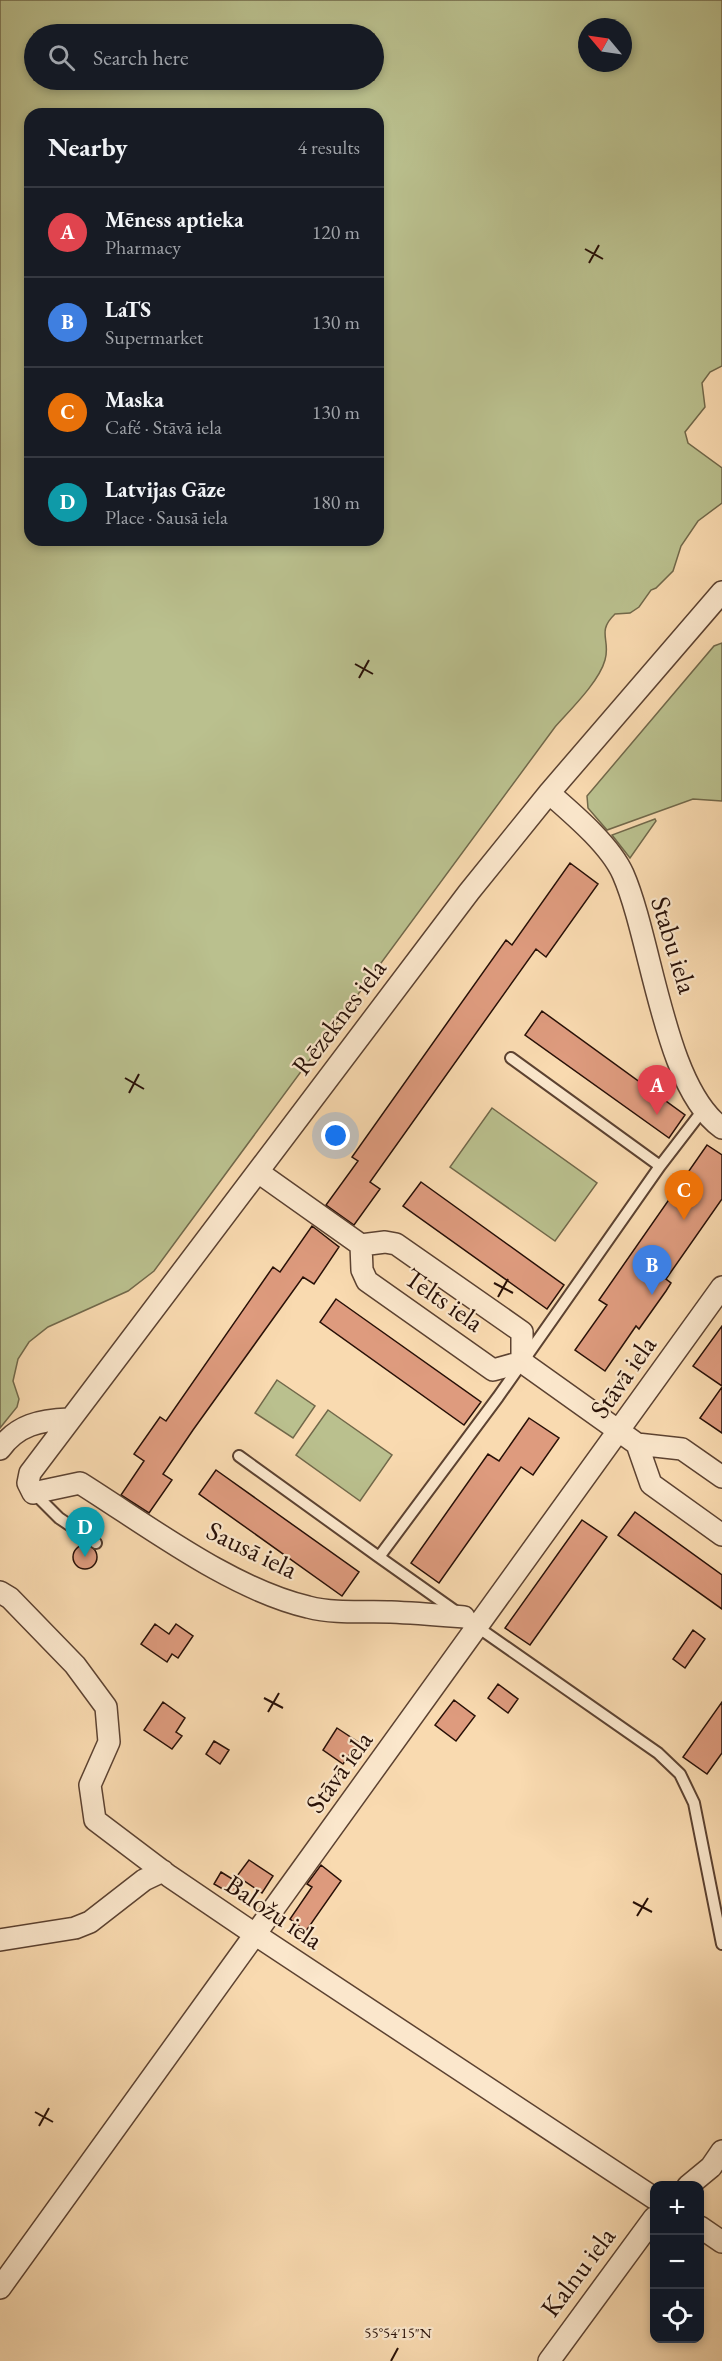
<!DOCTYPE html>
<html lang="en">
<head>
<meta charset="utf-8">
<style>
  :root { --surface:#171b24; --page:#20242c; --text:#f1f3f6; --muted:#9ea1a6; --line:#363941; --accent:#8c9099 }
  body { margin:0; font-family:"EB Garamond",serif; background:var(--page); color:var(--text) }
  .controls { position:absolute; right:18px; bottom:18px; display:grid; overflow:hidden; border-radius:12px; box-shadow:0 3px 9px #0003 }
  .controls button { width:54px; height:54px; display:grid; place-items:center; padding:0; border:0; border-bottom:2px solid var(--line); background:var(--surface); color:var(--text); font:30px sans-serif }
  .compass { position:absolute; left:578px; top:18px; width:54px; height:54px; border-radius:50%; background:var(--surface); box-shadow:0 3px 9px #0003; rotate:299deg }
  .you { position:absolute; left:336px; top:1136px; width:21px; height:21px; margin:-15px; border:4px solid #fff; border-radius:50%; background:#1a73e8; box-shadow:0 0 0 9px #1a73e833 }
  .badge { display:grid; place-items:center; width:39px; height:39px; border-radius:50%; background:var(--accent); color:#fff; font-size:20px; font-weight:700 }
  .pin { position:absolute; translate:-50% -50px; filter:drop-shadow(0 2px 3px #0008) }
  .pin::after { content:''; position:absolute; top:32px; width:21px; height:18px; background:inherit; clip-path:polygon(0 0,100% 0,50% 100%) }
  .list { margin:0; padding:0; list-style:none }
  h2 { display:flex; justify-content:space-between; align-items:center; height:78px; margin:0; padding:0 24px; font-size:26px }
  h2 small { font-size:20px; font-weight:400; color:var(--muted) }
  .list li { display:grid; grid-template-columns:39px 1fr auto; gap:18px; align-items:center; box-sizing:border-box; height:90px; padding:0 24px; border-top:2px solid var(--line) }
  .list b { display:block; font-size:22px; white-space:nowrap }
  .list p { margin:0; font-size:20px; white-space:nowrap; color:var(--muted) }
  .list em { font-size:20px; font-style:normal; color:var(--muted) }
  .icon { flex:none; width:33px; height:33px; fill:none; stroke:currentColor; stroke-width:2; stroke-linecap:round; stroke-linejoin:round }
  .map { position:relative; flex:none; width:722px; height:2361px; overflow:hidden }
  .search { position:absolute; background:var(--surface); box-shadow:0 3px 9px #0003; left:24px; top:24px; width:360px; height:66px; display:flex; align-items:center; gap:15px; box-sizing:border-box; padding:0 21px; border-radius:33px; color:var(--muted); font-size:22px }
  .panel { position:absolute; background:var(--surface); box-shadow:0 3px 9px #0003; left:24px; top:108px; width:360px; height:438px; border-radius:18px }
  .map>svg:first-child { display:block }
  .green { fill:#bac08e; stroke:#71684a; stroke-width:1.5; fill-rule:evenodd }
  .building { fill:#de9b7e; stroke:#281007; stroke-width:1.5 }
  .lines { fill:none; stroke-linecap:round; stroke-linejoin:round }
  .service-casing { stroke:#5c4231; stroke-width:14 }
  .minor-casing { stroke:#5c4231; stroke-width:24 }
  .service { stroke:#fbe7cc; stroke-width:10 }
  .minor { stroke:#fbe7cc; stroke-width:21 }
  .ticks { fill:none; stroke:#281007; stroke-width:2 }
  .labels { text-anchor:middle; stroke-width:4.5; stroke-linejoin:round; paint-order:stroke }
  .street-label { font-size:27px; fill:#281007; stroke:#fbe7cc }
  .ticks-label { font-size:15px; text-anchor:middle; fill:#281007; stroke:#fbe7cc; stroke-width:4.5; stroke-linejoin:round; paint-order:stroke }
</style>
</head>
<body>
<div class="map">
<svg width="722" height="2361" viewBox="0 0 722 2361">
  <rect width="100%" height="100%" fill="#f9dab0"/>
  <filter id="stains"><feTurbulence type="fractalNoise" baseFrequency=".00333" numOctaves="4"/><feColorMatrix values="0 0 0 0 .2 0 0 0 0 .09 0 0 0 0 .02 0 0 0 .5 -.17"/></filter>
  <radialGradient id="worn" r=".72"><stop offset=".6" stop-color="#630" stop-opacity="0"/><stop offset="1" stop-color="#630" stop-opacity=".3"/></radialGradient>
  <!-- green -->
  <path class="green" d="M0 0H722V366L710 372 702 383 705 407 685 432 688 443 722 468V503L698 521 681 546 673 571 656 588 651 590 639 607 630 613 615 614C596 632 611 640 605 660 599 682 570 710 555 727L154 1271 128 1291 48 1327 29 1342 18 1359 13 1381 19 1399 17 1407 0 1428ZM587 27H623V63H587ZM374 34V80H34V34ZM30 114H378V540H30Z
    M722 643V801L693 799 607 830 588 808 587 796 714 646Z
    M655 819 656 821 630 858 612 835Z
    M492 1108 597 1183 555 1241 450 1167Z
    M277 1380 315 1406 293 1438 255 1413Z
    M328 1410 392 1455 360 1501 296 1455Z"/>
  <!-- building -->
  <path class="building" d="M570 863 598 884 546 957 536 949 370 1182 380 1189 354 1225 326 1205 358 1161 352 1157 506 940 512 945Z
    M542 1011 685 1115 669 1138 525 1035Z
    M707 1145 722 1155V1199L666 1279 671 1283 666 1291 639 1329 636 1326 605 1371 575 1350 607 1305 599 1300Z
    M421 1182 564 1285 547 1309 403 1206Z
    M312 1226 339 1247 314 1284 303 1277 193 1430 163 1474 172 1480 149 1513 121 1495 144 1461 134 1454 160 1417 166 1421 273 1267 280 1272Z
    M336 1299 481 1402 464 1425 320 1322Z
    M722 1326V1386L693 1366Z
    M722 1387V1433L700 1418Z
    M529 1418 559 1438 533 1475 521 1467 439 1583 411 1563 488 1454 499 1461Z
    M216 1470 359 1572 342 1596 199 1494Z
    M635 1512 722 1575V1609L618 1535Z
    M582 1520 607 1537 530 1645 505 1628Z
    M73 1557a12 12 0 1 1 24 0a12 12 0 1 1-24 0Z
    M155 1624 169 1634 176 1624 193 1636 178 1658 172 1654 167 1662 141 1644Z
    M693 1630 705 1639 685 1668 673 1659Z
    M498 1684 518 1699 508 1713 488 1698Z
    M454 1700 475 1716 456 1741 435 1725Z
    M163 1702 185 1718 176 1732 182 1736 172 1749 144 1730Z
    M722 1702V1753L707 1774 683 1757Z
    M337 1728 358 1742 343 1764 323 1750Z
    M214 1741 229 1750 220 1764 206 1754Z
    M249 1860 273 1876 262 1893 237 1876Z
    M321 1865 341 1881 306 1931 290 1919 312 1887 307 1884Z
    M221 1872 242 1885 235 1896 214 1884Z"/>
  <g class="lines">
    <!-- service casing -->
    <g class="service-casing">
      <path id="service" d="M511 1058 660 1166
        M239 1456 379 1557
        M34 1493 59 1518 96 1543
        M458 1613 379 1557 498 1397 660 1166 703 1110
        M476 1626 658 1753 680 1774 694 1803 722 1944"/>
    </g>
    <!-- minor casing -->
    <g class="minor-casing">
      <path id="minor" d="M549 793C573 814 610 845 623 874 652 940 664 1087 722 1128
        M258 1172 361 1245 385 1242 396 1244 522 1332V1362
        M361 1245 362 1270 367 1281 493 1370 522 1362
        M522 1362 637 1444 682 1449 722 1477
        M637 1444 651 1484 722 1535
        M0 1449C17 1425 40 1420 69 1419
        M0 1592 10 1598 75 1665 106 1707 109 1742 90 1785 95 1820 169 1876 256 1935 654 2198
        M464 1617C439 1615 415 1613 391 1612 363 1611 335 1614 308 1607 231 1589 147 1525 80 1483L33 1493 28 1483 30 1473 469 892 549 793 722 592
        M0 1940 75 1928 90 1922 144 1880 163 1871
        M688 2186 711 2167 722 2151
        M700 2227 722 2242
        M0 2288 722 1287
        M549 2361 654 2218"/>
    </g>
    <!-- service -->
    <use href="#service" class="service"/>
    <!-- minor -->
    <use href="#minor" class="minor"/>
  </g>
  <!-- ticks -->
  <path class="ticks" d="M585 249 603 259M589 263 599 245M355 664 373 674M359 678 369 660M125 1078 144 1089M129 1093 139 1074M494 1283 513 1293M498 1297 508 1279M264 1698 283 1708M268 1712 279 1693M633 1902 652 1912M637 1916 648 1898M35 2112 53 2122M39 2126 49 2108M391 2361 398 2348"/>
  <g class="labels">
    <!-- street labels -->
    <g class="street-label">
      <text transform="translate(674 945) rotate(73)" y="9">Stabu iela</text>
      <text transform="translate(339 1017) rotate(-53)" y="9">Rēzeknes iela</text>
      <text transform="translate(444 1300) rotate(35)" y="9">Telts iela</text>
      <text transform="translate(623 1377) rotate(-55)" y="9">Stāvā iela</text>
      <text transform="translate(252 1550) rotate(26)" y="9">Sausā iela</text>
      <text transform="translate(339 1772) rotate(-54)" y="9">Stāvā iela</text>
      <text transform="translate(274 1912) rotate(34)" y="9">Baložu iela</text>
      <text transform="translate(578 2272) rotate(-53)" y="9">Kalnu iela</text>
    </g>
  </g>
  <g class="ticks-label">
    <text x="398" y="2338">55°54'15"N</text>
  </g>
  <rect width="100%" height="100%" filter="url(#stains)"/>
  <rect width="100%" height="100%" fill="url(#worn)"/>
</svg>
<div class="controls">
<button>+</button>
<button>−</button>
<button><svg class="icon" aria-label="locate" viewBox="0 0 24 24"><circle cx="12" cy="12" r="6"/><path d="M12 2v4M12 18v4M2 12h4M18 12h4"/></svg></button>
</div>
<svg class="compass" viewBox="-18 -18 36 36"><path d="M0-13l5 13h-10z" fill="#e53935"/><path d="M0 13l5-13h-10z" fill="#9ea1a6"/></svg>
<div class="you"></div>
<div class="pin badge" style="left:657px;top:1115px;background:#e0444e">A</div>
<div class="pin badge" style="left:652px;top:1295px;background:#3f7fe0">B</div>
<div class="pin badge" style="left:684px;top:1220px;background:#e8710a">C</div>
<div class="pin badge" style="left:85px;top:1557px;background:#0f9aa8">D</div>
<div class="search"><svg class="icon" aria-label="search" viewBox="0 0 24 24"><circle cx="10" cy="10" r="6"/><path d="M15 15l6 6"/></svg>Search here</div>
<section class="panel">
<h2>Nearby<small>4 results</small></h2>
<ul class="list">
<li><span class="badge" style="background:#e0444e">A</span><div><b>Mēness aptieka</b><p>Pharmacy</p></div><em>120 m</em></li>
<li><span class="badge" style="background:#3f7fe0">B</span><div><b>LaTS</b><p>Supermarket</p></div><em>130 m</em></li>
<li><span class="badge" style="background:#e8710a">C</span><div><b>Maska</b><p>Café · Stāvā iela</p></div><em>130 m</em></li>
<li><span class="badge" style="background:#0f9aa8">D</span><div><b>Latvijas Gāze</b><p>Place · Sausā iela</p></div><em>180 m</em></li>
</ul>
</section>
</div>
</body>
</html>
